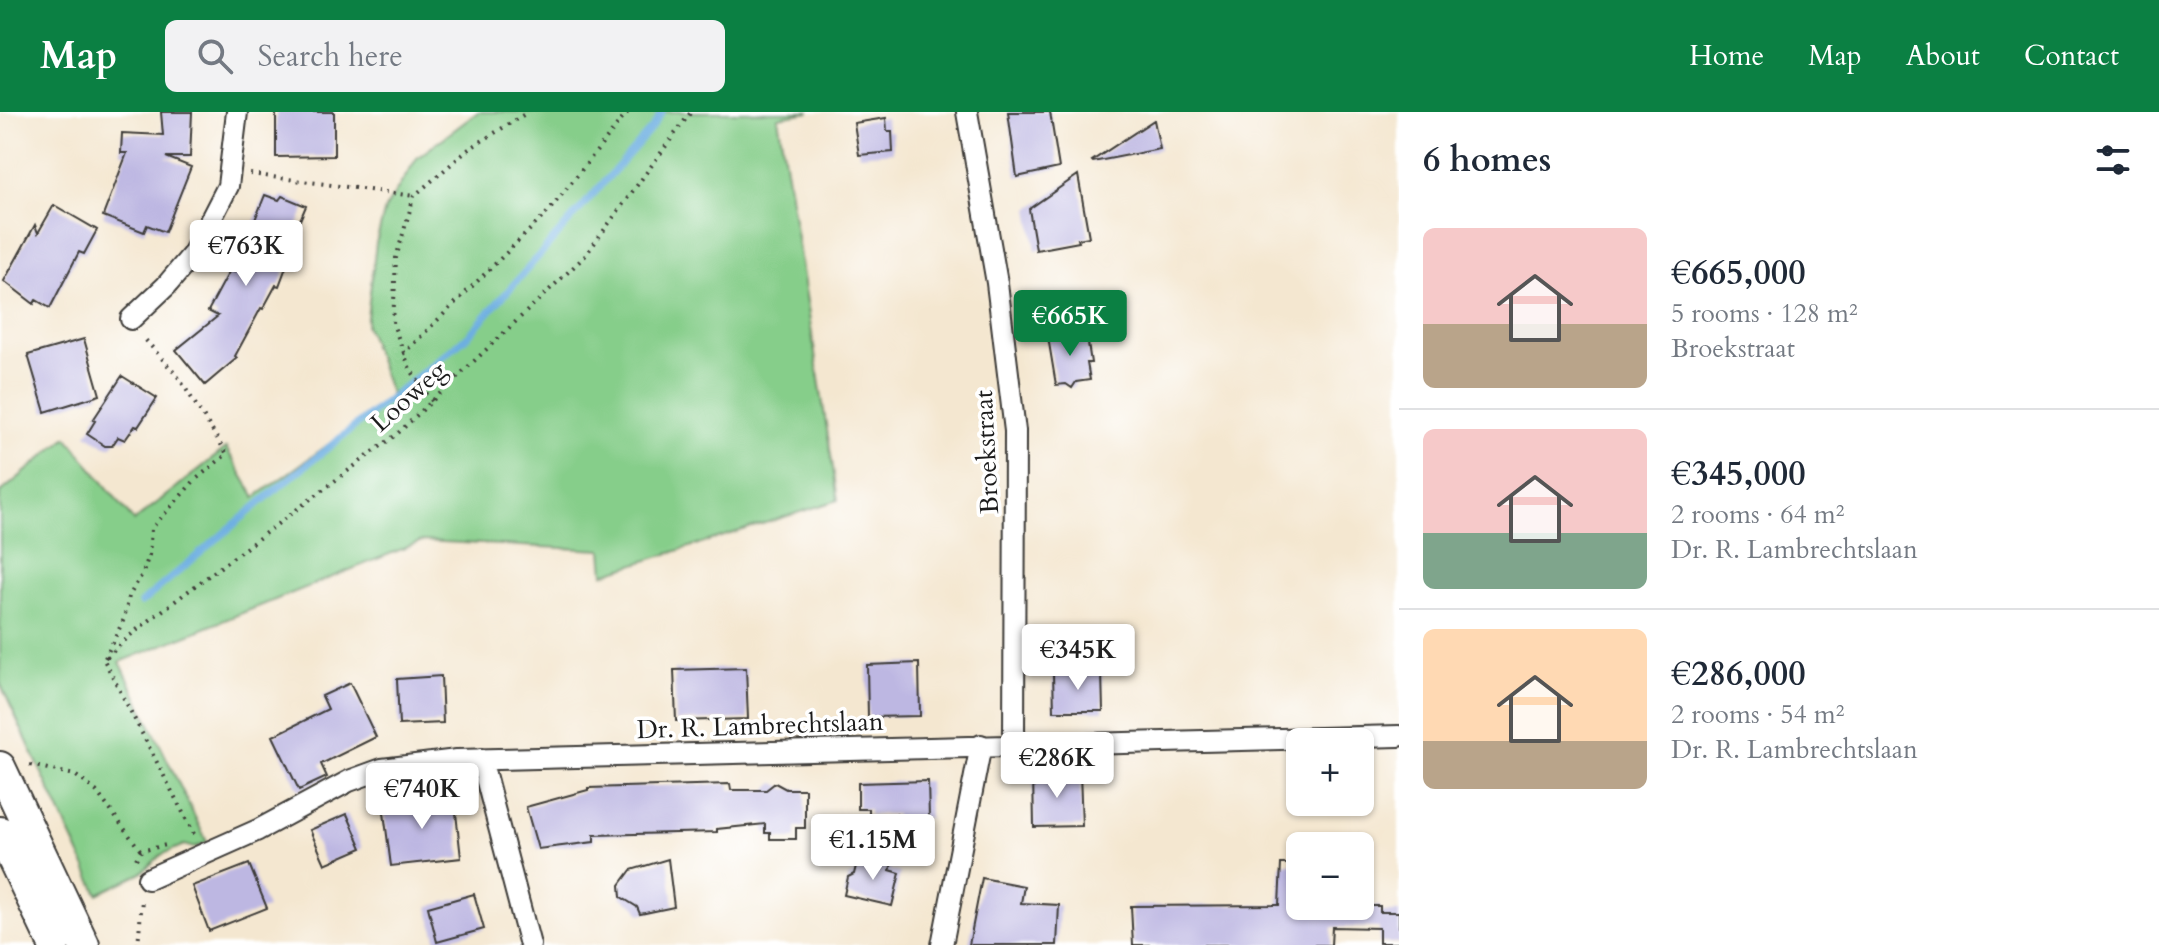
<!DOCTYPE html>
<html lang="en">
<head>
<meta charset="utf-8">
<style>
  body { margin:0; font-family:Cardo,serif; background:#f2f2f3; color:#1f2937; height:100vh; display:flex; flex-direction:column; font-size:30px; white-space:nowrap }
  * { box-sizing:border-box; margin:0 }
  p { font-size:26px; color:#747a83 }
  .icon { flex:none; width:44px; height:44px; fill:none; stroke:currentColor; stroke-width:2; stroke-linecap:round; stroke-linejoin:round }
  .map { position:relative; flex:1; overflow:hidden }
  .sheet { display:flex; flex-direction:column; background:#fff; width:760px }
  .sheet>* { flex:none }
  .tools { position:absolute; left:1286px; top:616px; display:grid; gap:16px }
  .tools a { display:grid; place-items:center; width:88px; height:88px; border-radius:12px; background:#fff; box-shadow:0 2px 6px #0004; font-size:40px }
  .price { position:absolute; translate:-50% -68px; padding:0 18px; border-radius:8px; background:#fff; color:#222; font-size:26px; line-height:52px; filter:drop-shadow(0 2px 4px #0008) }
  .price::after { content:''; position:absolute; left:50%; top:48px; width:24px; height:18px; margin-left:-12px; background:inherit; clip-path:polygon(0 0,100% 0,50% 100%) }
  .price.active { background:#0b8043; color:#fff }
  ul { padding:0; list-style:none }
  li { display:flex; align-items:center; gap:24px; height:200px; padding:0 24px }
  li+li { border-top:2px solid #e0e1e3 }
  li span { display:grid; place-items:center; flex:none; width:224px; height:160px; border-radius:12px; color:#555 }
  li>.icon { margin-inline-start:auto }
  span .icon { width:96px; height:96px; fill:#fffc; stroke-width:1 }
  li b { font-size:34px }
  h2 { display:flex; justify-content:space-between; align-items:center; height:96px; padding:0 24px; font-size:34px }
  header { display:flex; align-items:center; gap:48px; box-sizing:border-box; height:112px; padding:0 40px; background:#0b8043; color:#fff }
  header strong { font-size:38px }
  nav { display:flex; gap:44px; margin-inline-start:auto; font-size:28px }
  .search { width:560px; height:72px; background:#f2f2f3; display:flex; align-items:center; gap:20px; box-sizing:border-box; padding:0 28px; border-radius:12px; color:#747a83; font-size:30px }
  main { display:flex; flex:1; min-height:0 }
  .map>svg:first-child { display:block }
  .green { fill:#86ce8a; stroke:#517553; stroke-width:2 }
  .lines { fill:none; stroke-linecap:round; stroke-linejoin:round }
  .stream { stroke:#6dafe1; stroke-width:7 }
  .building { fill:#bdb7e2 }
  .street-casing { stroke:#3c3a37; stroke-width:24 }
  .primary-casing { stroke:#3c3a37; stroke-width:34 }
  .path { stroke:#3c3a37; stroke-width:4; stroke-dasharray:2 6; stroke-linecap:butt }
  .street { stroke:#fff; stroke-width:20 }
  .primary { stroke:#fff; stroke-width:30 }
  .labels { text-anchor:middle; stroke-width:7; stroke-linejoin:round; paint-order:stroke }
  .street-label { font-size:26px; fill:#1c1c1c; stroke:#fff }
</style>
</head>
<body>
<header>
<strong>Map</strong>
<div class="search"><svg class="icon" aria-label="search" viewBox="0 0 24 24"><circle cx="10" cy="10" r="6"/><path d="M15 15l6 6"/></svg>Search here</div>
<nav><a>Home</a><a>Map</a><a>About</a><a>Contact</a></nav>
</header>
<main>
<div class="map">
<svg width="1399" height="833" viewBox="0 0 1399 833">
  <rect width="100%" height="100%" fill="#fff"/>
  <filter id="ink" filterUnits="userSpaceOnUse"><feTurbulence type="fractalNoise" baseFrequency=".0125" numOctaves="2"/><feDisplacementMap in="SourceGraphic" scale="16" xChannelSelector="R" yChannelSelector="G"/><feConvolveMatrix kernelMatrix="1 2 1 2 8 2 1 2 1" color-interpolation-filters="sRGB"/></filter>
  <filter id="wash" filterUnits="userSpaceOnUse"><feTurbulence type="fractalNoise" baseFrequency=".006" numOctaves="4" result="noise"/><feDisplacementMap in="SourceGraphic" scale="32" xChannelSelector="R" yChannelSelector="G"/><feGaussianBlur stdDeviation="1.8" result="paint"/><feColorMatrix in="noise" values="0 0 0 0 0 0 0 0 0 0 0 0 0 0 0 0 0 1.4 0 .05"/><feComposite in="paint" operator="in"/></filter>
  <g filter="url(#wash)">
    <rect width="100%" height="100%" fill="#f4e7d0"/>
    <path class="green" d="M478,0H810L778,5L838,388L604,462L602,438L422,429L120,550L207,730L194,736L184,733L161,743L140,762L98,782L0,571V381L67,325L134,409L226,336L255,385L392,287L366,214L376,131L385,97L417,46Z"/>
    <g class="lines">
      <path class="stream" d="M141,491L274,379L468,224L652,16L662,0"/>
    </g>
    <g id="blocks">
      <path class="building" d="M161,0H192L190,45H166L191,55L165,120L147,113L144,120L103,104L127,41H121L122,21L163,23Z
        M276,0H334V44L276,45Z
        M1008,0H1050L1059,56L1017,65Z
        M886,6L887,19H892L893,40L859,43L854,11Z
        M1154,8L1160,37L1093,50L1092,49Z
        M1078,63L1089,125L1078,127L1079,130L1036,138L1029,97Z
        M265,83L279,88L282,84L306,94L294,122L298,123L279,174L276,173L263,197L261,196L235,244L237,246L205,273L176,238L218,204L208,199L230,158L234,160Z
        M54,93L97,118L84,142L79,140L50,196L36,188L34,192L4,169L35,113L38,121Z
        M1086,218L1091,251H1087L1090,268L1076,270L1072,276L1066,272L1056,273L1048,225Z
        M84,227L100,283L45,300L28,243Z
        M122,264L157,286L138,315L135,314L125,328L118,325L112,334H105L87,322L95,309L93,308Z
        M919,551L920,604L868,605L867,553Z
        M746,556L748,607L676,609L674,558Z
        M1053,561H1102L1103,599H1054Z
        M441,564L443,611L399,613L397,567Z
        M350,571L376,625L321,652L327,665L299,678L273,624L328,597L322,584Z
        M1033,661H1080L1082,714L1034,715Z
        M928,669L929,706H896V702L869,703V697H858V671Z
        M775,671L786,677H805V716H796V727H770V721H765V712L717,717V720L594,723V730L538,737L526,695L588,678V676L730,672L731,678H766Z
        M454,683L461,746L391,754L383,693Z
        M347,702L362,736L325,752L310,718Z
        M868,746L892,751L890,758L900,761L892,794L844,783L848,765L854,762L857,750L867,753Z
        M668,747L674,795L640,802L637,795L621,785L620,773L631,758Z
        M249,752L267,796L209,819L192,774Z
        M1281,752H1300V794H1380V800H1399V831H1379V816L1332,815L1331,833H1133L1131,794L1279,793Z
        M982,766L1024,774L1021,791L1059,793L1057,833H969Z
        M474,782L484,817L437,830L428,795Z"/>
    </g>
  </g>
  <g filter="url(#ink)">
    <use href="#blocks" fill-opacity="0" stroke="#3c3a37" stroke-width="2"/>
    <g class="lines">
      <g class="street-casing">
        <path id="street" d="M967,0L997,171L1015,319L1014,632
          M131,207L166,174L193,142L228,74L237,0
          M481,647L530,833
          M148,767L258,718L349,669L382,657L457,648L1399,624
          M942,833L981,633"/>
      </g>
      <g class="primary-casing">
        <path id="primary" d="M0,655L84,833
          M0,720L54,833"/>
      </g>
      <path class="path" d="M250,62L414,84
        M403,242L547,101L628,0
        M432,289L410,257L393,212L396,146L414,84L469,37L528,0
        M105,546L124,507L129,484L143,461L149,443L151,417L195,368L227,342L179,266L142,224
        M30,653L75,663L96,679L141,739
        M194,722L104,548L134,520L397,322L585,144L691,0
        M136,747L141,739L166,733
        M138,833L142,788"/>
      <use href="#street" class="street"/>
      <use href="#primary" class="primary"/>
    </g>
  </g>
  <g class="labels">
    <g class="street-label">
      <text transform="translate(408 284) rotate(-42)" y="9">Looweg</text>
      <text transform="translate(986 340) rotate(-93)" y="9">Broekstraat</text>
      <text transform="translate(760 613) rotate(-2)" y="9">Dr. R. Lambrechtslaan</text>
    </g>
  </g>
</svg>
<div class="tools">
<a>+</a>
<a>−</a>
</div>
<b class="price" style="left:246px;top:176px">€763K</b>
<b class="price active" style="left:1070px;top:246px">€665K</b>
<b class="price" style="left:1078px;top:580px">€345K</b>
<b class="price" style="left:1057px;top:688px">€286K</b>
<b class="price" style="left:422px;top:719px">€740K</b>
<b class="price" style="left:873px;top:770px">€1.15M</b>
</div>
<section class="sheet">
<h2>6 homes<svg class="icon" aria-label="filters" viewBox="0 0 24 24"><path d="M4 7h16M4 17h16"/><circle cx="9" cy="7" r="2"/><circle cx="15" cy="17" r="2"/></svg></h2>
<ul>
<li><span style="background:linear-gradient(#f6c9c9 60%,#b9a48a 0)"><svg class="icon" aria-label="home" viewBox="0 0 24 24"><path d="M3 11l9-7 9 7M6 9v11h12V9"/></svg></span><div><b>€665,000</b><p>5 rooms · 128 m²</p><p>Broekstraat</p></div></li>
<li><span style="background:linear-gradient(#f6c9c9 65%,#7fa58c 0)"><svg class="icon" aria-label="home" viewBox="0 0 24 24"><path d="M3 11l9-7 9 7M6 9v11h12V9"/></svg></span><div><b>€345,000</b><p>2 rooms · 64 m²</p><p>Dr. R. Lambrechtslaan</p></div></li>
<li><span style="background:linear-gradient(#ffd9b3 70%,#b9a48a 0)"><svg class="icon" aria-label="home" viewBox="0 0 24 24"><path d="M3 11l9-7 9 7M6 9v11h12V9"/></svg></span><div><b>€286,000</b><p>2 rooms · 54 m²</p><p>Dr. R. Lambrechtslaan</p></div></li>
</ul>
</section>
</main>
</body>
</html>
